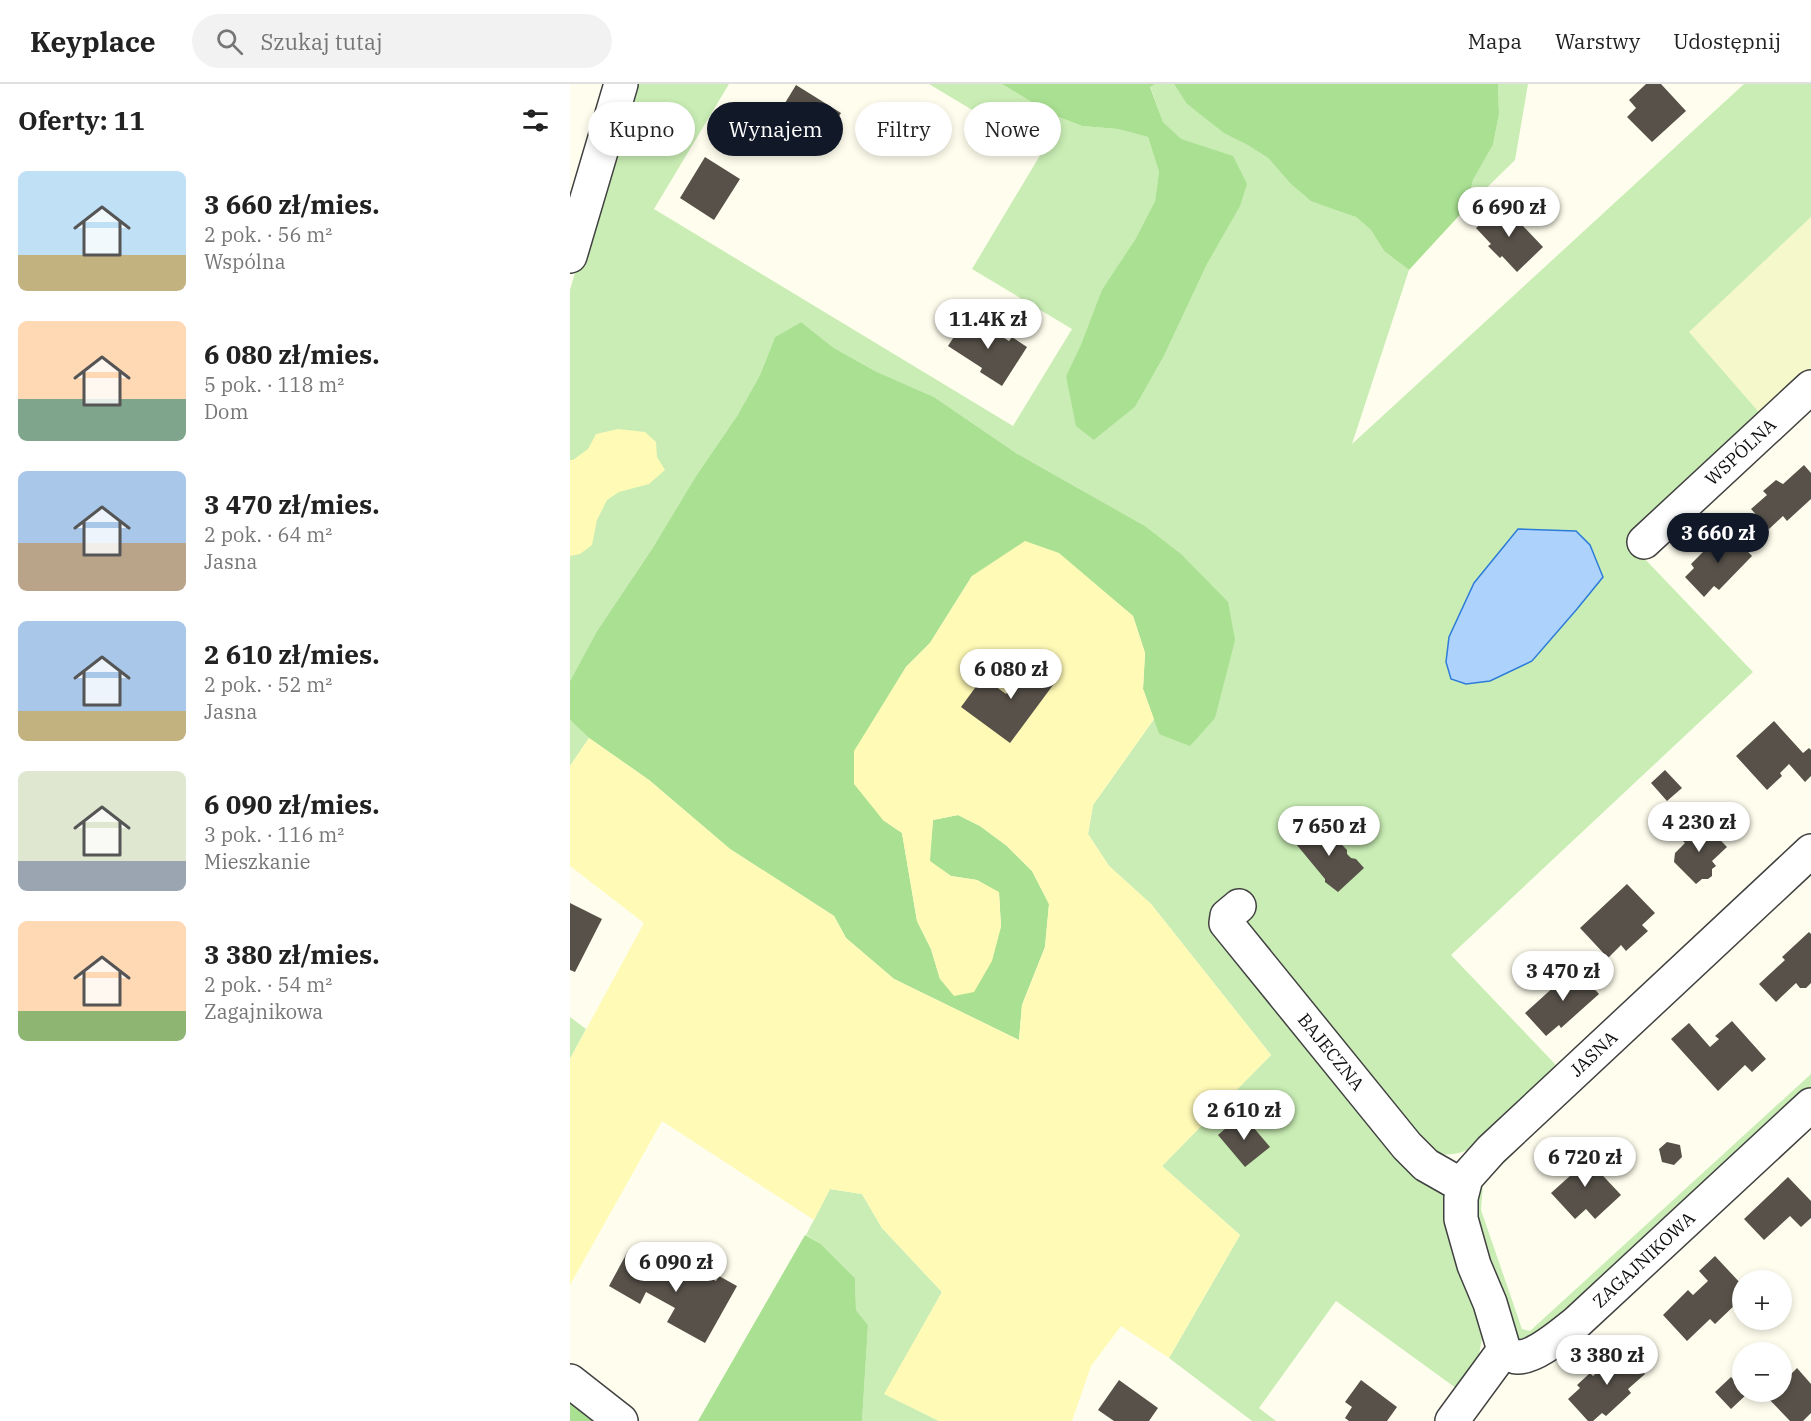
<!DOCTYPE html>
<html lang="pl">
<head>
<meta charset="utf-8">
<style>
  body { margin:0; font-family:"IBM Plex Serif",serif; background:#f2f2f2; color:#222; height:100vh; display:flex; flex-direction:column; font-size:22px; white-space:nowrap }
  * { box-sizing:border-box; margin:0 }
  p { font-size:20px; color:#767676 }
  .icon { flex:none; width:33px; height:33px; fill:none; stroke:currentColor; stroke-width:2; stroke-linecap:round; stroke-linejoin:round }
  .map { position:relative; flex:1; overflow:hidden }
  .drawer { display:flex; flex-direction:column; background:#fff; width:570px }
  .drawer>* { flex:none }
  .hud { position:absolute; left:18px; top:18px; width:570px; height:54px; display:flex; gap:12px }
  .buttons { position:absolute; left:1162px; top:1186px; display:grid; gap:12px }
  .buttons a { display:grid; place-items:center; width:60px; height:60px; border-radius:50%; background:#fff; box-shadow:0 3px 9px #0003; font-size:30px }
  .price { position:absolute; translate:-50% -51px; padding:0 14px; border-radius:21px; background:#fff; color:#222; font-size:20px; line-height:39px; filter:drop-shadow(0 2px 3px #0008) }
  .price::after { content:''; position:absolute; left:50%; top:36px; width:18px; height:14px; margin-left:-9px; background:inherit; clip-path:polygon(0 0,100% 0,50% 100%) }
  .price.selected { background:#111827; color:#fff }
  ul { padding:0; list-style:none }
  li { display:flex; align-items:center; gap:18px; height:150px; padding:0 18px }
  li span { display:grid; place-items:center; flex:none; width:168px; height:120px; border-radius:9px; color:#555 }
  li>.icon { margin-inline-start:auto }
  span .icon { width:72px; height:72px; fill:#fffc; stroke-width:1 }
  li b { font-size:26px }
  h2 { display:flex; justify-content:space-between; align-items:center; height:72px; padding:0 18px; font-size:26px }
  .tag { padding:0 21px; border-radius:27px; background:#fff; box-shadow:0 3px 9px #0003; font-size:21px; line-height:54px }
  .tag.selected { background:#111827; color:#fff }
  header { display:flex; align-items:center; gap:36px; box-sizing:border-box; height:84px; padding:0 30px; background:#fff; border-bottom:2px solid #e0e0e0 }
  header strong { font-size:28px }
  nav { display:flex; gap:33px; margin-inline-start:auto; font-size:21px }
  .search { width:420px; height:54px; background:#f2f2f2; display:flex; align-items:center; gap:15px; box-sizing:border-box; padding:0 21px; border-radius:33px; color:#767676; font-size:22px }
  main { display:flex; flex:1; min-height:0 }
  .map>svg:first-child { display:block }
  .farmland { fill:#f5f8cb }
  .green { fill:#c9edb4 }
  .forest { fill:#a9e092 }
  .sand { fill:#fffab6 }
  .water { fill:#add3fc; stroke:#2e7cd9; stroke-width:1.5 }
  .building { fill:#575149 }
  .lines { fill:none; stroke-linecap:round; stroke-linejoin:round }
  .minor-casing { stroke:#414141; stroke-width:36 }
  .minor { stroke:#fff; stroke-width:33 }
  .labels { text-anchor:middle; stroke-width:6; stroke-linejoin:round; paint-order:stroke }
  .street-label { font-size:18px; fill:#0e0e0e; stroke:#fff }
</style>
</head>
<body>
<header>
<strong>Keyplace</strong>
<div class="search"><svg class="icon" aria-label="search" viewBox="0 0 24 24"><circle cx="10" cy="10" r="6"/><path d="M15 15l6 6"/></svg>Szukaj tutaj</div>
<nav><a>Mapa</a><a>Warstwy</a><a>Udostępnij</a></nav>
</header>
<main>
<section class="drawer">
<h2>Oferty: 11<svg class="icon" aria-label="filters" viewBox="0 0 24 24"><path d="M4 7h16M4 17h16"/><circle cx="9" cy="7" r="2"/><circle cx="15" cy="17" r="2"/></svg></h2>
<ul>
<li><span style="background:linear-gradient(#bfe0f5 70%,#c2b280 0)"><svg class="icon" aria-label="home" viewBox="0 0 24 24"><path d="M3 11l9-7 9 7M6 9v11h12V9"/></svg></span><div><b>3 660 zł/mies.</b><p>2 pok. · 56 m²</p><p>Wspólna</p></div></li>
<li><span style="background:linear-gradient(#ffd9b3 65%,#7fa58c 0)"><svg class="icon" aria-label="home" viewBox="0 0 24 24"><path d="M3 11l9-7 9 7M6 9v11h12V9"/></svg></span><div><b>6 080 zł/mies.</b><p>5 pok. · 118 m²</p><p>Dom</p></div></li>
<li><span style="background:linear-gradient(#a9c7e8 60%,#b9a48a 0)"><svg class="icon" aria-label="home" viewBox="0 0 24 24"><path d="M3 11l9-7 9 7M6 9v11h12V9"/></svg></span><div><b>3 470 zł/mies.</b><p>2 pok. · 64 m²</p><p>Jasna</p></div></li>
<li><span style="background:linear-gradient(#a9c7e8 75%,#c2b280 0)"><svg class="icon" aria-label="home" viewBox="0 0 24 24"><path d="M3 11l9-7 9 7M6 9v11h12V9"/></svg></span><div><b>2 610 zł/mies.</b><p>2 pok. · 52 m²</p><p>Jasna</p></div></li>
<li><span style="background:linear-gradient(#dfe7d0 75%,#9aa5b1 0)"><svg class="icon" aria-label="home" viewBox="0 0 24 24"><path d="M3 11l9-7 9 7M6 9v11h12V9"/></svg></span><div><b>6 090 zł/mies.</b><p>3 pok. · 116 m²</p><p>Mieszkanie</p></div></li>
<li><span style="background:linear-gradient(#ffd9b3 75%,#8fb573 0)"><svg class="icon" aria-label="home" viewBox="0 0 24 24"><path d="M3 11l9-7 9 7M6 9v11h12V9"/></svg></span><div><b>3 380 zł/mies.</b><p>2 pok. · 54 m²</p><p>Zagajnikowa</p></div></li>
</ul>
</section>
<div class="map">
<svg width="1241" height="1337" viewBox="0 0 1241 1337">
  <rect width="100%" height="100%" fill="#fffeee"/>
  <path class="farmland" d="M1241,133V290L1194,334L1118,248Z"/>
  <path class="green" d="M60,0H159L84,125L443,342L502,245L402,185L472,68L359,0H432L481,30L512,42L548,45L578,53L589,88L585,117L496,292L524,356L565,323L594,272L638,178L662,72L611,56L593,38L580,2L585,0H604L616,19L698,74L719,98L764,124L786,133L801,146L814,167L839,186L782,360L1174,0H1241V133L1119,248L1194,334L1071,471L1183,588L881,871L985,980L988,988C963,1012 929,1053 897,1066C887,1071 876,1071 865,1070L858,1092L878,1117L913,1249L908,1276L890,1307L766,1217L689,1324L706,1337H682L599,1274L670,1151L592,1082L701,971L581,820L539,782L518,750L523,721L584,635L589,650L610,469L575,442L446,369L364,313L305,287L264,264L231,238L205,253L190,291L167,332L126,392L82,465L27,547L0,597V206Z
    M928,0H958L945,76L897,123L903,96L923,61L929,30Z
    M0,636L19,654L0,682Z
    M0,933L16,945L0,975Z
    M1241,990V1011L990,1241L952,1258L945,1254L904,1146L906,1108L939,1062L945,1068L913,1100L911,1126L952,1245L960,1247Z
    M260,1105L292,1110L312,1144L372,1208L315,1310L369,1337H292L298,1241L286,1226L285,1194L251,1160L236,1151Z"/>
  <path class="forest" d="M432,0H585L580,3L593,38L611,55L663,72L677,100L670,122L638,178L594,272L565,323L524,356L506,342L496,292L511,261L532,206L565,156L585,117L589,88L578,53L548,45L512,42L481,30Z
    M604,0H928L929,30L923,61L903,96L897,123L839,186L814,167L801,146L786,133L741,117L719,98L698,74L678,61L654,49L616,19Z
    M231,238L264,264L305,287L364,313L446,369L575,442L610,469L658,518L665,556L645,634L620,662L589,650L573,605L575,569L563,532L489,470L402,492L360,559L336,583L285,667L313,736L332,749L347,837L361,865L370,895L431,843L429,809L407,796L381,792L359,777L363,736L388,731L410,742L437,762L462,787L479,820L475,863L452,921L449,956L324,895L276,854L264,832L160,765L79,696L19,654L0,636V597L27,547L82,465L126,392L167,332L190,291L205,253Z
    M235,1151L251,1160L285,1194L286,1226L298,1241L292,1337H128Z
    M0,1307L39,1337H0Z"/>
  <path class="sand" d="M48,345L75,348L86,358L87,373L95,386L79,400L49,408L37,416L27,436L22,461L10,470L0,472V376H3L18,365L26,350Z
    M455,457L489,469L563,532L575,569L573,605L584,635L523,721L518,750L539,782L581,820L701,971L592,1082L670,1151L599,1274L551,1242L521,1282L502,1337H369L314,1310L372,1208L312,1144L292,1110L260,1105L244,1136L92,1037L0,1201V975L74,839L0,782V682L19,654L79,696L160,765L264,832L276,854L324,895L449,956L452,921L475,863L479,820L462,787L437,762L410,742L388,731L363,736L360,777L381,792L407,796L429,808L431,843L422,877L404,908L384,912L370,895L361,865L347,837L332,749L313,736L284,700V667L336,583L360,559L402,492Z"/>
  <path class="water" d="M948,445L1006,447L1020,461L1033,493L1007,525L962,577L920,597L896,600L881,595L876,578L879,553L904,499Z"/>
  <path class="building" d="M1076,0H1091L1116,27L1082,58L1057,33L1066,24L1059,16Z
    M226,1L271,29L249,65L204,37Z
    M135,73L170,95L144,136L110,114Z
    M932,120L973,163L947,188L932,172L930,174L918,162L921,160L906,144Z
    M398,231L439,257L442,253L457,263L432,302L410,288L412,284L378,262Z
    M1234,381L1241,389V415L1217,437L1213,432L1199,445L1181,425L1197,411L1193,407L1206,396L1213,400Z
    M1159,448L1182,472L1149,506L1144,502L1134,513L1115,493L1124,484L1121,480L1148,453L1150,456Z
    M463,574L489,593L440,659L391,623L413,593L436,610Z
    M1204,637L1233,669L1239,664L1241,666V692L1235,698L1219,680L1210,689L1212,692L1197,706L1166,672Z
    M1095,686L1112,704L1097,717L1081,699Z
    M1131,736L1157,763L1142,777L1146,782L1142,785V792L1138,795H1132L1126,800L1104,778L1105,769L1115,759L1111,755Z
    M749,737L777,766V770L781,774L786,775L794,784L768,808L755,798V795L726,760Z
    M1057,800L1085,829L1072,841L1078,847L1068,856L1056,867L1051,861L1038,874L1010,844Z
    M0,819L32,835L5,888L0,886Z
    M1239,848L1241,850V899L1236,904H1230L1226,899L1206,918L1189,900L1215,876L1212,873Z
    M1008,881L1020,894L1017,897L1029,910L991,944L989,941L976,952L955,929Z
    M1162,937L1196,975L1182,988L1175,981L1148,1007L1101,955L1119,939L1140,963L1149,955L1145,952Z
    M672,1030L700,1063L675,1083L648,1051Z
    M1097,1058L1110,1061L1112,1073L1104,1081L1092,1078L1089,1065Z
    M1007,1064L1051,1111L1025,1135L1016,1125L1005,1135L981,1109L1001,1091L991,1080Z
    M1218,1093L1241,1117V1134L1231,1143L1220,1132L1194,1156L1174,1135Z
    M58,1167L87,1183L92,1173L121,1190L123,1185L146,1197L149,1192L167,1202L135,1259L97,1238L105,1224L76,1208L70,1220L39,1202Z
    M1145,1172L1173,1202V1205L1164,1214L1168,1218L1145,1240L1140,1235L1117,1257L1093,1231L1118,1206L1123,1211L1138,1197L1129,1187Z
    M1050,1263L1075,1290L1058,1305L1061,1309L1036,1332L1032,1329L1023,1337H1018L998,1315L1010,1304L1007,1301L1020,1289L1023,1292L1040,1277L1037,1274Z
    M1227,1284L1241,1300V1329L1233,1337H1220L1197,1313L1202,1308H1212V1299Z
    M1161,1293L1173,1305V1308L1177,1310L1161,1325L1145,1308Z
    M549,1296L588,1324L579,1337H544L528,1326Z
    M791,1296L827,1323L817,1337H779L775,1334L782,1323L775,1318Z"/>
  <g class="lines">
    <g class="minor-casing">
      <g id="minor">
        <path d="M0,172L51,0"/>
        <path id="s1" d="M1074,458L1241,303"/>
        <path id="s2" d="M669,822L657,832L656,839L837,1062L856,1081L893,1102"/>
        <path id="s3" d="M934,1266L920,1219L904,1181L891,1135V1114L896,1094L921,1066L1241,767"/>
        <path id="s4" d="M934,1266C938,1269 942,1273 947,1273C965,1274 992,1250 1006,1239L1241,1021"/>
        <path d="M0,1297L51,1337"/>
        <path d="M882,1337L934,1266"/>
      </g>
    </g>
    <use href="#minor" class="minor"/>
  </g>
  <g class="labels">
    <g class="street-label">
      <text dy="6" stroke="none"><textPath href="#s1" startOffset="132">WSPÓLNA</textPath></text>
      <text dy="6" stroke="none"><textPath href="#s2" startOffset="189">BAJECZNA</textPath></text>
      <text dy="6" stroke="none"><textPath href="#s3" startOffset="358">JASNA</textPath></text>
      <text dy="6" stroke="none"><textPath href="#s4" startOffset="177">ZAGAJNIKOWA</textPath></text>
    </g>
  </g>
</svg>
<div class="buttons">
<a>+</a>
<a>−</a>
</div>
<b class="price" style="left:939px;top:154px">6 690 zł</b>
<b class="price" style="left:418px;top:266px">11.4K zł</b>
<b class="price selected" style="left:1148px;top:480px">3 660 zł</b>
<b class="price" style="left:441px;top:616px">6 080 zł</b>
<b class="price" style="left:1129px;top:769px">4 230 zł</b>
<b class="price" style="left:759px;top:773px">7 650 zł</b>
<b class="price" style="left:993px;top:918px">3 470 zł</b>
<b class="price" style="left:674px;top:1057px">2 610 zł</b>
<b class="price" style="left:1015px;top:1104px">6 720 zł</b>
<b class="price" style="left:106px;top:1209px">6 090 zł</b>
<b class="price" style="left:1037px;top:1302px">3 380 zł</b>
<div class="hud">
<a class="tag">Kupno</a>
<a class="tag selected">Wynajem</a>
<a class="tag">Filtry</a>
<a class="tag">Nowe</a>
</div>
</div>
</main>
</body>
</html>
